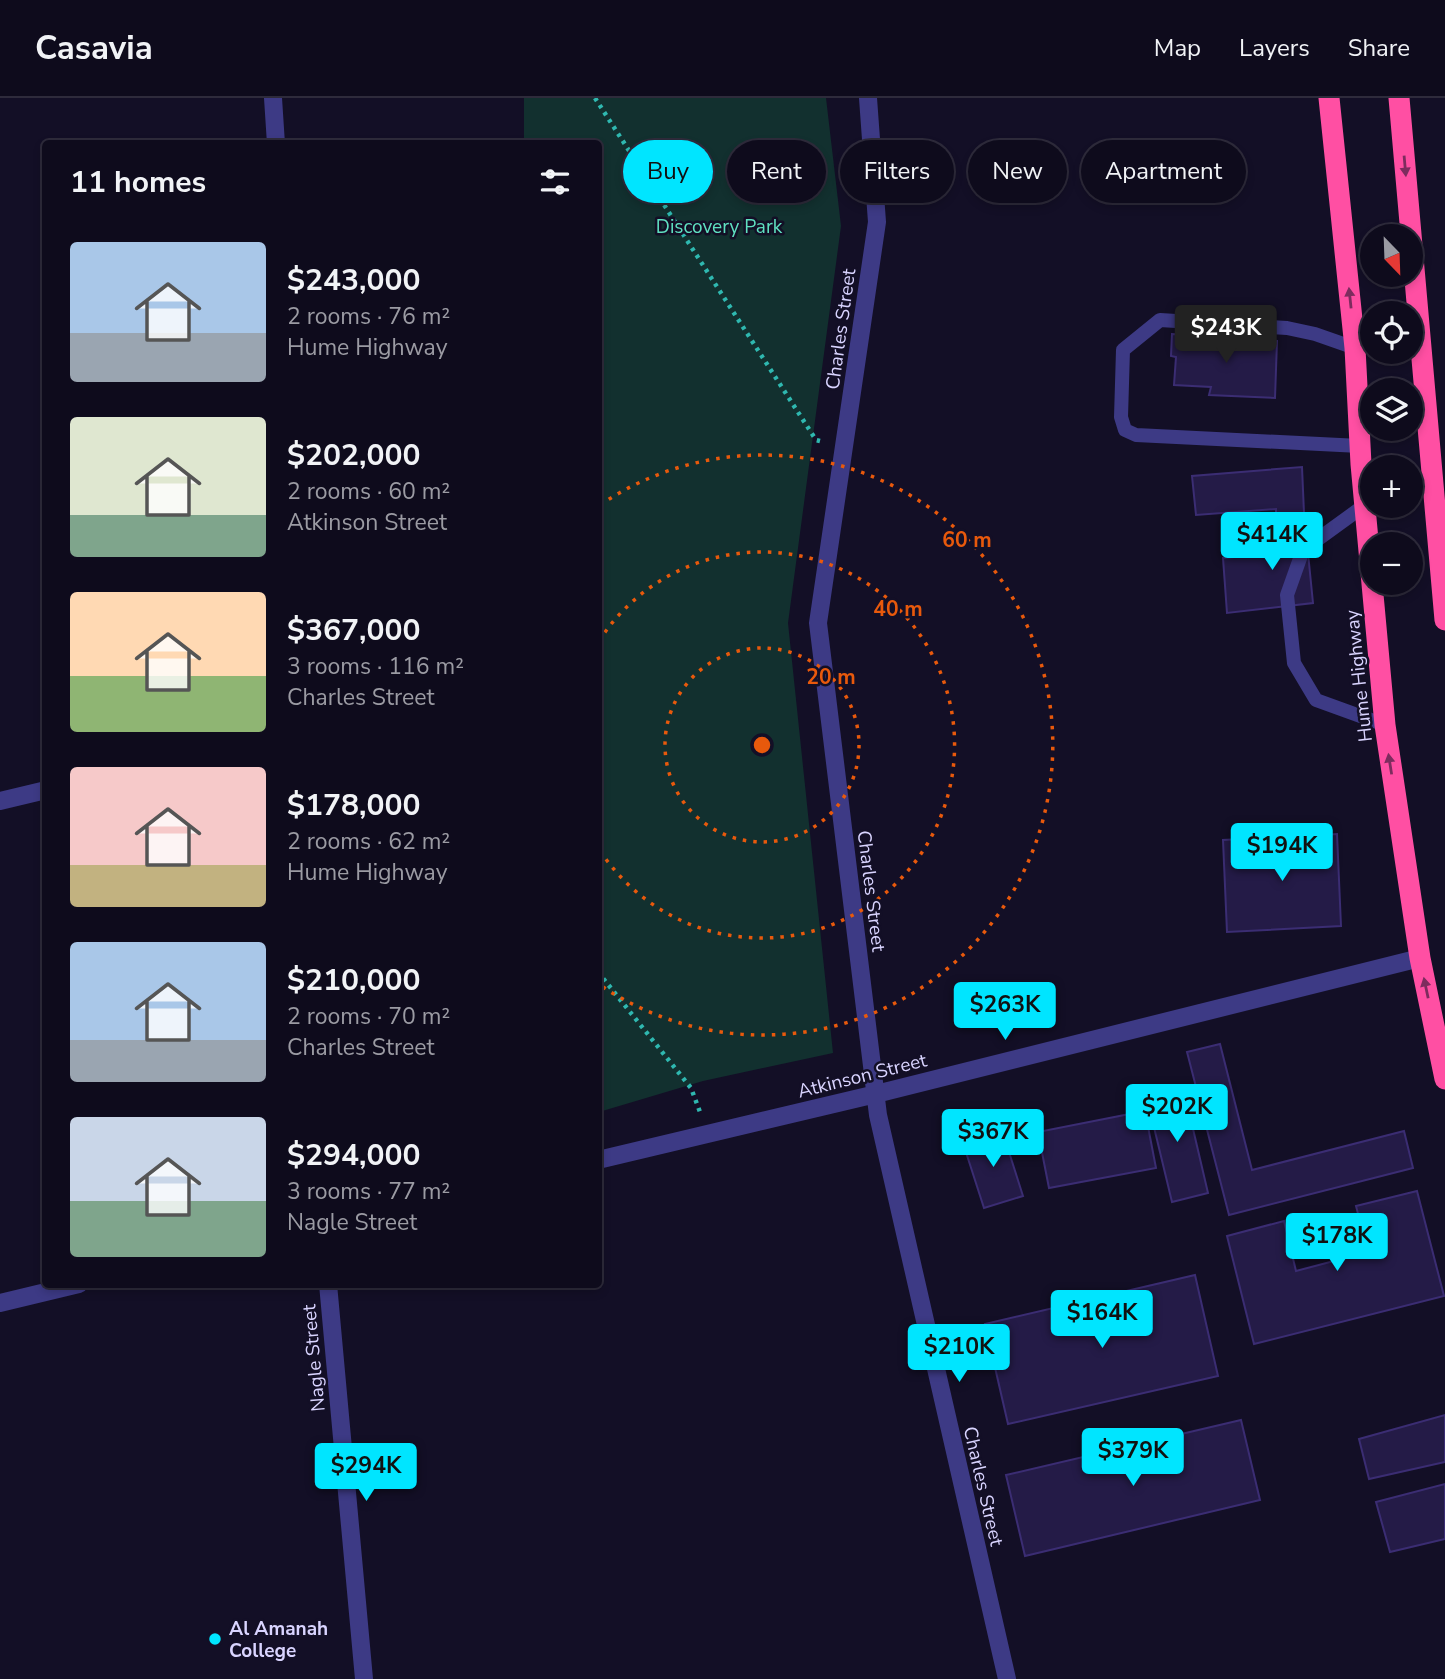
<!DOCTYPE html>
<html lang="en">
<head>
<meta charset="utf-8">
<style>
  body { margin:0; font-family:"Nunito Sans",sans-serif; background:#1c1929; color:#f1f3f6; height:100vh; display:flex; flex-direction:column; font-size:26px; white-space:nowrap }
  * { box-sizing:border-box; margin:0 }
  p { font-size:23px; color:#9b9ba3 }
  .icon { flex:none; width:38px; height:38px; fill:none; stroke:currentColor; stroke-width:2; stroke-linecap:round; stroke-linejoin:round }
  .map { position:relative; flex:1; overflow:hidden }
  .details { position:absolute; left:42px; top:42px; width:560px; height:1148px; display:flex; flex-direction:column; background:#0e0b1c; border-radius:7px; box-shadow:0 4px 10px #0003,0 0 0 2px #2e2b3b }
  .details>* { flex:none }
  .guide { position:absolute; left:623px; top:42px; width:665px; height:63px; display:flex; gap:14px }
  .needle { width:46px; rotate:157deg }
  .buttons { position:absolute; left:1360px; top:126px; display:grid; gap:14px }
  .buttons a { display:grid; place-items:center; width:63px; height:63px; border-radius:50%; background:#0e0b1c; box-shadow:0 4px 10px #0003,0 0 0 2px #2e2b3b; font-size:35px }
  .price { position:absolute; translate:-50% -60px; padding:0 16px; border-radius:7px; background:#00e5ff; color:#111; font-size:23px; line-height:46px; filter:drop-shadow(0 2px 4px #0008) }
  .price::after { content:''; position:absolute; left:50%; top:42px; width:21px; height:16px; margin-left:-10px; background:inherit; clip-path:polygon(0 0,100% 0,50% 100%) }
  .price.current { background:#222; color:#fff }
  ul { padding:0; list-style:none }
  li { display:flex; align-items:center; gap:21px; height:175px; padding:0 28px }
  li span { display:grid; place-items:center; flex:none; width:196px; height:140px; border-radius:7px; color:#555 }
  li>.icon { margin-inline-start:auto }
  span .icon { width:84px; height:84px; fill:#fffc; stroke-width:1 }
  li b { font-size:30px }
  h2 { display:flex; justify-content:space-between; align-items:center; height:84px; padding:0 28px; font-size:30px }
  .chip { padding:0 24px; border-radius:32px; background:#0e0b1c; box-shadow:0 4px 10px #0003,0 0 0 2px #2e2b3b; font-size:24px; line-height:63px }
  .chip.current { background:#00e5ff; color:#111 }
  header { display:flex; align-items:center; gap:42px; box-sizing:border-box; height:98px; padding:0 35px; background:#0e0b1c; border-bottom:2px solid #2e2b3b }
  header strong { font-size:33px }
  nav { display:flex; gap:38px; margin-inline-start:auto; font-size:24px }
  .map>svg:first-child { display:block }
  .green { fill:#12302f }
  .building { fill:#241b47; stroke:#3b2d73; stroke-width:2 }
  .lines { fill:none; stroke-linecap:round; stroke-linejoin:round }
  .path { stroke:#2fb8b0; stroke-width:4.5; stroke-dasharray:3.5 5; stroke-linecap:butt }
  .lane { stroke:#3d3a85; stroke-width:14 }
  .street { stroke:#3d3a85; stroke-width:18 }
  .highway { stroke:#ff4fa3; stroke-width:21 }
  .oneway { fill:#7d2c5e }
  .ring { fill:none; stroke:#e8590c; stroke-width:3.5; stroke-dasharray:3.5 7 }
  .poi-dot { fill:#00e5ff; stroke:#130f26; stroke-width:2.5 }
  .labels { text-anchor:middle; stroke-width:5; stroke-linejoin:round; paint-order:stroke }
  .park-label { font-size:19px; fill:#5fe0c0; stroke:#130f26 }
  .street-label { font-size:19px; fill:#d9d4ff; stroke:#130f26 }
  .poi-label { font-size:19px; font-weight:bold; fill:#d9d4ff; stroke:#130f26; text-anchor:start }
  .centre { fill:#e8590c; stroke:#130f26; stroke-width:3.5 }
  .ring-label { font-size:21px; text-anchor:middle; font-weight:bold; fill:#e8590c; stroke:#130f26; stroke-width:5; stroke-linejoin:round; paint-order:stroke }
</style>
</head>
<body>
<header>
<strong>Casavia</strong>
<nav><a>Map</a><a>Layers</a><a>Share</a></nav>
</header>
<div class="map">
<svg width="1445" height="1581" viewBox="0 0 1445 1581">
  <rect width="100%" height="100%" fill="#130f26"/>
  <path class="green" d="M524,0H826L841,128L788,525L833,955L703,983L599,1014L598,46L524,45Z"/>
  <path class="building" d="M1172,236L1277,243L1275,300L1209,297L1211,289L1174,287L1176,259L1171,258Z
    M1302,369L1304,415L1276,418V411L1196,417L1192,378Z
    M1304,415L1313,505L1227,515L1223,460L1279,455L1276,418Z
    M1337,736L1341,828L1227,834L1223,742Z
    M1220,946L1252,1072L1404,1033L1413,1070L1229,1117L1187,954Z
    M1183,988L1208,1095L1172,1104L1146,996Z
    M1145,1013L1156,1070L1049,1090L1038,1034Z
    M1002,1032L1023,1098L984,1110L963,1045Z
    M1417,1093L1444,1198L1254,1246L1227,1138L1284,1123L1296,1173L1368,1154L1356,1108Z
    M1195,1177L1218,1278L1008,1326L985,1226Z
    M1445,1317V1364L1369,1381L1359,1341Z
    M1241,1322L1260,1402L1025,1458L1006,1377Z
    M1445,1386V1441L1390,1454L1376,1404Z"/>
  <g class="lines">
    <path class="path" d="M595,0L816,342L820,343
      M598,874L691,990L700,1014"/>
    <path class="lane" d="M1355,250L1315,236L1287,230L1160,222L1123,252L1121,319L1125,332L1136,337L1360,348
      M1365,407L1303,452L1287,497L1294,565L1316,602L1385,627"/>
    <path class="street" d="M273,0L276,46
      M868,0L877,124L818,525L878,1017L1007,1581
      M0,703L46,692
      M598,1062L876,996L1420,860
      M328,1186L364,1581
      M0,1205L79,1186"/>
    <path class="highway" d="M1329,0L1355,250L1361,366L1385,627L1420,860L1445,981
      M1399,0L1445,522"/>
  </g>
  <defs><path id="oneway-solid" d="M-6-.8H1V-3.2L6.5 0L1 3.2V.8H-6Z" transform="scale(1.75)"/></defs>
  <g class="oneway">
    <use href="#oneway-solid" transform="translate(1405 68) rotate(85)"/>
    <use href="#oneway-solid" transform="translate(1350 200) rotate(-96)"/>
    <use href="#oneway-solid" transform="translate(1390 666) rotate(-99)"/>
    <use href="#oneway-solid" transform="translate(1426 890) rotate(-102)"/>
  </g>
  <g class="ring">
    <circle cx="762" cy="647" r="97"/>
    <path d="M599 543A193 193 0 1 1 599 751"/>
    <path d="M600 407A290 290 0 1 1 600 887"/>
  </g>
  <circle class="poi-dot" cx="215" cy="1541" r="7"/>
  <g class="labels">
    <g class="park-label">
      <text x="719" y="135">Discovery Park</text>
    </g>
    <g class="street-label">
      <text transform="translate(840 231) rotate(-82)" y="7">Charles Street</text>
      <text transform="translate(1358 578) rotate(-96)" y="7">Hume Highway</text>
      <text transform="translate(872 793) rotate(83)" y="7">Charles Street</text>
      <text transform="translate(862 977) rotate(-14)" y="7">Atkinson Street</text>
      <text transform="translate(313 1260) rotate(-95)" y="7">Nagle Street</text>
      <text transform="translate(984 1388) rotate(77)" y="7">Charles Street</text>
    </g>
    <g class="poi-label">
      <text x="229" y="1537">Al Amanah<tspan x="229" dy="22">College</tspan></text>
    </g>
  </g>
  <circle cx="762" cy="647" r="10" class="centre"/>
  <g class="ring-label">
    <text x="967" y="449">60 m</text>
    <text x="898" y="518">40 m</text>
    <text x="831" y="586">20 m</text>
  </g>
</svg>
<div class="buttons">
<a><svg class="needle" viewBox="-14 -14 28 28"><path d="M0-13l5 13h-10z" fill="#e53935"/><path d="M0 13l5-13h-10z" fill="#9b9ba3"/></svg></a>
<a><svg class="icon" aria-label="locate" viewBox="0 0 24 24"><circle cx="12" cy="12" r="6"/><path d="M12 2v4M12 18v4M2 12h4M18 12h4"/></svg></a>
<a><svg class="icon" aria-label="layers" viewBox="0 0 24 24"><path d="M12 4l9 5-9 5-9-5zM3 14l9 5 9-5"/></svg></a>
<a>+</a>
<a>−</a>
</div>
<b class="price current" style="left:1226px;top:267px">$243K</b>
<b class="price" style="left:1272px;top:474px">$414K</b>
<b class="price" style="left:1282px;top:785px">$194K</b>
<b class="price" style="left:1005px;top:944px">$263K</b>
<b class="price" style="left:1177px;top:1046px">$202K</b>
<b class="price" style="left:993px;top:1071px">$367K</b>
<b class="price" style="left:1337px;top:1175px">$178K</b>
<b class="price" style="left:1102px;top:1252px">$164K</b>
<b class="price" style="left:959px;top:1286px">$210K</b>
<b class="price" style="left:1133px;top:1390px">$379K</b>
<b class="price" style="left:366px;top:1405px">$294K</b>
<div class="guide">
<a class="chip current">Buy</a>
<a class="chip">Rent</a>
<a class="chip">Filters</a>
<a class="chip">New</a>
<a class="chip">Apartment</a>
</div>
<section class="details">
<h2>11 homes<svg class="icon" aria-label="filters" viewBox="0 0 24 24"><path d="M4 7h16M4 17h16"/><circle cx="9" cy="7" r="2"/><circle cx="15" cy="17" r="2"/></svg></h2>
<ul>
<li><span style="background:linear-gradient(#a9c7e8 65%,#9aa5b1 0)"><svg class="icon" aria-label="home" viewBox="0 0 24 24"><path d="M3 11l9-7 9 7M6 9v11h12V9"/></svg></span><div><b>$243,000</b><p>2 rooms · 76 m²</p><p>Hume Highway</p></div></li>
<li><span style="background:linear-gradient(#dfe7d0 70%,#7fa58c 0)"><svg class="icon" aria-label="home" viewBox="0 0 24 24"><path d="M3 11l9-7 9 7M6 9v11h12V9"/></svg></span><div><b>$202,000</b><p>2 rooms · 60 m²</p><p>Atkinson Street</p></div></li>
<li><span style="background:linear-gradient(#ffd9b3 60%,#8fb573 0)"><svg class="icon" aria-label="home" viewBox="0 0 24 24"><path d="M3 11l9-7 9 7M6 9v11h12V9"/></svg></span><div><b>$367,000</b><p>3 rooms · 116 m²</p><p>Charles Street</p></div></li>
<li><span style="background:linear-gradient(#f6c9c9 70%,#c2b280 0)"><svg class="icon" aria-label="home" viewBox="0 0 24 24"><path d="M3 11l9-7 9 7M6 9v11h12V9"/></svg></span><div><b>$178,000</b><p>2 rooms · 62 m²</p><p>Hume Highway</p></div></li>
<li><span style="background:linear-gradient(#a9c7e8 70%,#9aa5b1 0)"><svg class="icon" aria-label="home" viewBox="0 0 24 24"><path d="M3 11l9-7 9 7M6 9v11h12V9"/></svg></span><div><b>$210,000</b><p>2 rooms · 70 m²</p><p>Charles Street</p></div></li>
<li><span style="background:linear-gradient(#c9d6e8 60%,#7fa58c 0)"><svg class="icon" aria-label="home" viewBox="0 0 24 24"><path d="M3 11l9-7 9 7M6 9v11h12V9"/></svg></span><div><b>$294,000</b><p>3 rooms · 77 m²</p><p>Nagle Street</p></div></li>
</ul>
</section>
</div>
</body>
</html>
